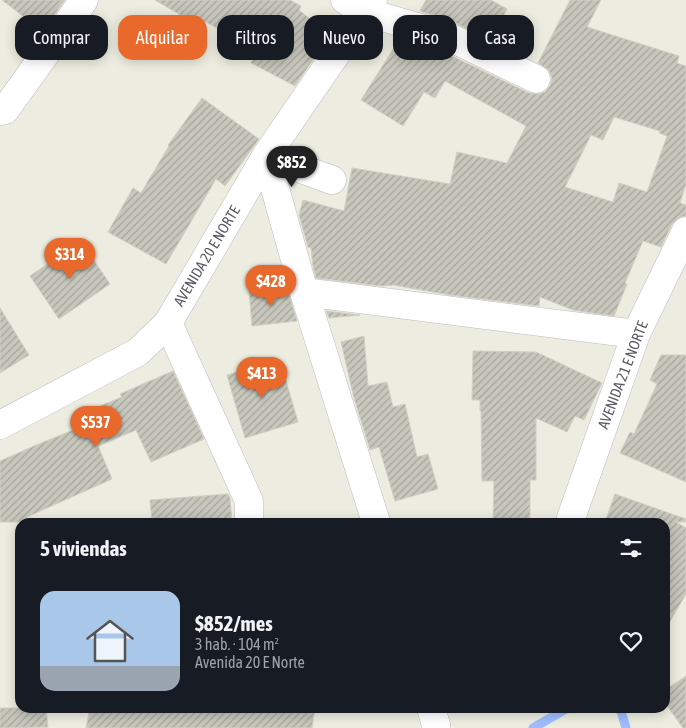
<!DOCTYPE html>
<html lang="es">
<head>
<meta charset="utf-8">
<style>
  body { margin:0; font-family:"Asap Condensed",sans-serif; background:#20242c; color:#f1f3f6; height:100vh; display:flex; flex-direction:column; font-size:19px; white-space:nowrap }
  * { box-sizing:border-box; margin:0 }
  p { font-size:16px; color:#9ea1a6 }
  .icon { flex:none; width:28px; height:28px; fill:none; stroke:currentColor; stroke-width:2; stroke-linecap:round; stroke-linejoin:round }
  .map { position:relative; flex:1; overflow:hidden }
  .panel { position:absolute; left:15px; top:518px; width:655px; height:195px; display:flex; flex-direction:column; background:#171b24; border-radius:15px; box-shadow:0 2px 12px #0003 }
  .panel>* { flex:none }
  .top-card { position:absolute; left:15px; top:15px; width:656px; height:45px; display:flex; gap:10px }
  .price { position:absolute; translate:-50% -42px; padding:0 11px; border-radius:18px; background:#e8692b; color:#fff; font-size:16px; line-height:32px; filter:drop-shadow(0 1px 2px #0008) }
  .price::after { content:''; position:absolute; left:50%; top:30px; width:15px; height:11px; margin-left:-8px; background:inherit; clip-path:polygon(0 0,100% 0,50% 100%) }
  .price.active { background:#222; color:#fff }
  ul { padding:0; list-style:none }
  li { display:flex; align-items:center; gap:15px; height:125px; padding:0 25px }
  li span { display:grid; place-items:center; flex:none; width:140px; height:100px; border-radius:15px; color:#555 }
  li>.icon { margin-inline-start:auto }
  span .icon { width:60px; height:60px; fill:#fffc; stroke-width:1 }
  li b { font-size:21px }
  h2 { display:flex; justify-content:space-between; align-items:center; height:60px; padding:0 25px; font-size:21px }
  .tag { padding:0 18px; border-radius:15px; background:#171b24; box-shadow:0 2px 12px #0003; font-size:18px; line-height:45px }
  .tag.active { background:#e8692b; color:#fff }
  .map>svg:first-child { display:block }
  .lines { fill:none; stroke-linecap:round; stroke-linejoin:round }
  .stream { stroke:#9ebcff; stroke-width:9 }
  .building { fill:url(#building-hatch); stroke:#d1d0bf; fill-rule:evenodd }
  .street-casing { stroke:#bbbcc2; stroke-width:29 }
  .street { stroke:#fff; stroke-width:28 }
  .labels { text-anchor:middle; stroke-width:4.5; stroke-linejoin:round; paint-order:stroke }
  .street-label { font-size:15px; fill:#595b62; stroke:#fff }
</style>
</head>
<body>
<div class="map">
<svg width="686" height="728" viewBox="0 0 686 728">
  <defs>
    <pattern id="building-hatch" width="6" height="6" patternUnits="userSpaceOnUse" patternTransform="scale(1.25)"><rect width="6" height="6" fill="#c7c7bd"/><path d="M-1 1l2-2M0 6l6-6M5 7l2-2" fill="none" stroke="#a5a59d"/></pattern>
  </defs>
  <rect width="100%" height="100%" fill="#ecece0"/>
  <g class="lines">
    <path class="stream" d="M616,708L621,711L626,728
      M533,728L566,709L571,708"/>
  </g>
  <path class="building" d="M2,0H65L42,31Z
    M155,0H290L301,6L299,10L315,23L331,31L325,42L295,86L251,63L257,50L204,21L201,27Z
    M426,0H491L507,9L490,40L452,21L420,11Z
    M570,0H601L587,27L679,56L677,63L686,66V184L680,203L686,205V216L678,218L672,224L661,247L643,241L625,283L627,284L614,316L573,310L540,297L539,306L450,295L393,285L381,286L316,278L313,266L311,248L308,247L299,215L303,200L344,211L352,168L450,184L457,152L507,163L526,126L445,81L435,98L424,92L403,126L361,100L400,38L439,50L529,93L538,94L545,92L550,86L552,78L549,70L538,63ZM614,117L660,131L659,133L667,136L647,192L619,183L613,202L565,187L591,135L603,140Z
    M202,98L259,139L225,186L216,179L166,264L108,232L133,188L141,193L169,146L168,145Z
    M81,241L110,284L59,319L30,276Z
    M287,288L297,321L252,326L249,291Z
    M0,308L29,355L0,373Z
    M326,311L360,315L329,318Z
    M364,336L368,386L387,382L393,407L405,404L417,457L428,454L438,489L395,501L379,447L370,450L354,398L341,342Z
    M473,351L536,352L602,383L584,420L575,416L567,432L536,418V480H530V522H493L494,481H482L481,411H480V400H472Z
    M661,355H686V482L620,453L630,432L634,434L657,384L650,380Z
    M280,360L298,422L245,438L227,375Z
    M173,371L204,439L151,462L136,430L98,446L112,479L27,517L28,522H0V461L34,446L83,426L78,415L122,397L120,394Z
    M228,494L230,498L232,522H152L150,500Z
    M615,494L686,519L685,522H676L686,528V594L665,630V522H605Z
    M686,676V728H683L665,703V690Z
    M0,708H46L48,727L0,728Z
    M90,708H244L266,712L267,708H315L312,728H86Z"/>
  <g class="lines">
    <g class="street-casing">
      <path id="street" d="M345,0L365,12L445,35L536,79
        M0,111L5,110L84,0
        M266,156L304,292L376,522
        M266,156L332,180
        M304,292L636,334
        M168,323L249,501V522
        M0,425L138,352L168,323L266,156L373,0
        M571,522V518L636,334L686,231
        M431,708L436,725"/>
    </g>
    <use href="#street" class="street"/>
  </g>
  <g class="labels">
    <g class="street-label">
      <text transform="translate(207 256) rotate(-59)" y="5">AVENIDA 20 E NORTE</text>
      <text transform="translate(623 375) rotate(-69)" y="5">AVENIDA 21 E NORTE</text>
    </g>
  </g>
</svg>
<b class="price active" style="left:292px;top:188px">$852</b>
<b class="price" style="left:70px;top:280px">$314</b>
<b class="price" style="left:271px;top:307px">$428</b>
<b class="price" style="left:262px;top:399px">$413</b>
<b class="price" style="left:96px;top:448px">$537</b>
<div class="top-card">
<a class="tag">Comprar</a>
<a class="tag active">Alquilar</a>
<a class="tag">Filtros</a>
<a class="tag">Nuevo</a>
<a class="tag">Piso</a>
<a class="tag">Casa</a>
</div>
<section class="panel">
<h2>5 viviendas<svg class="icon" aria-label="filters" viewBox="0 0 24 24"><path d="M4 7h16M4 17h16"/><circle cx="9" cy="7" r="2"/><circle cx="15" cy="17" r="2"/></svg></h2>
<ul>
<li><span style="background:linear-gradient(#a9c7e8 75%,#9aa5b1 0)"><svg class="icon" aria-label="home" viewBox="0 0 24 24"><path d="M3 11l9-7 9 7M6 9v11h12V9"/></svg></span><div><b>$852/mes</b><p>3 hab. · 104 m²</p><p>Avenida 20 E Norte</p></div><svg class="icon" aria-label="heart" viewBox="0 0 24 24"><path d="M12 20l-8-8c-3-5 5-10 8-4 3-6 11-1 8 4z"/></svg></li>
</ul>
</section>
</div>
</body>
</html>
